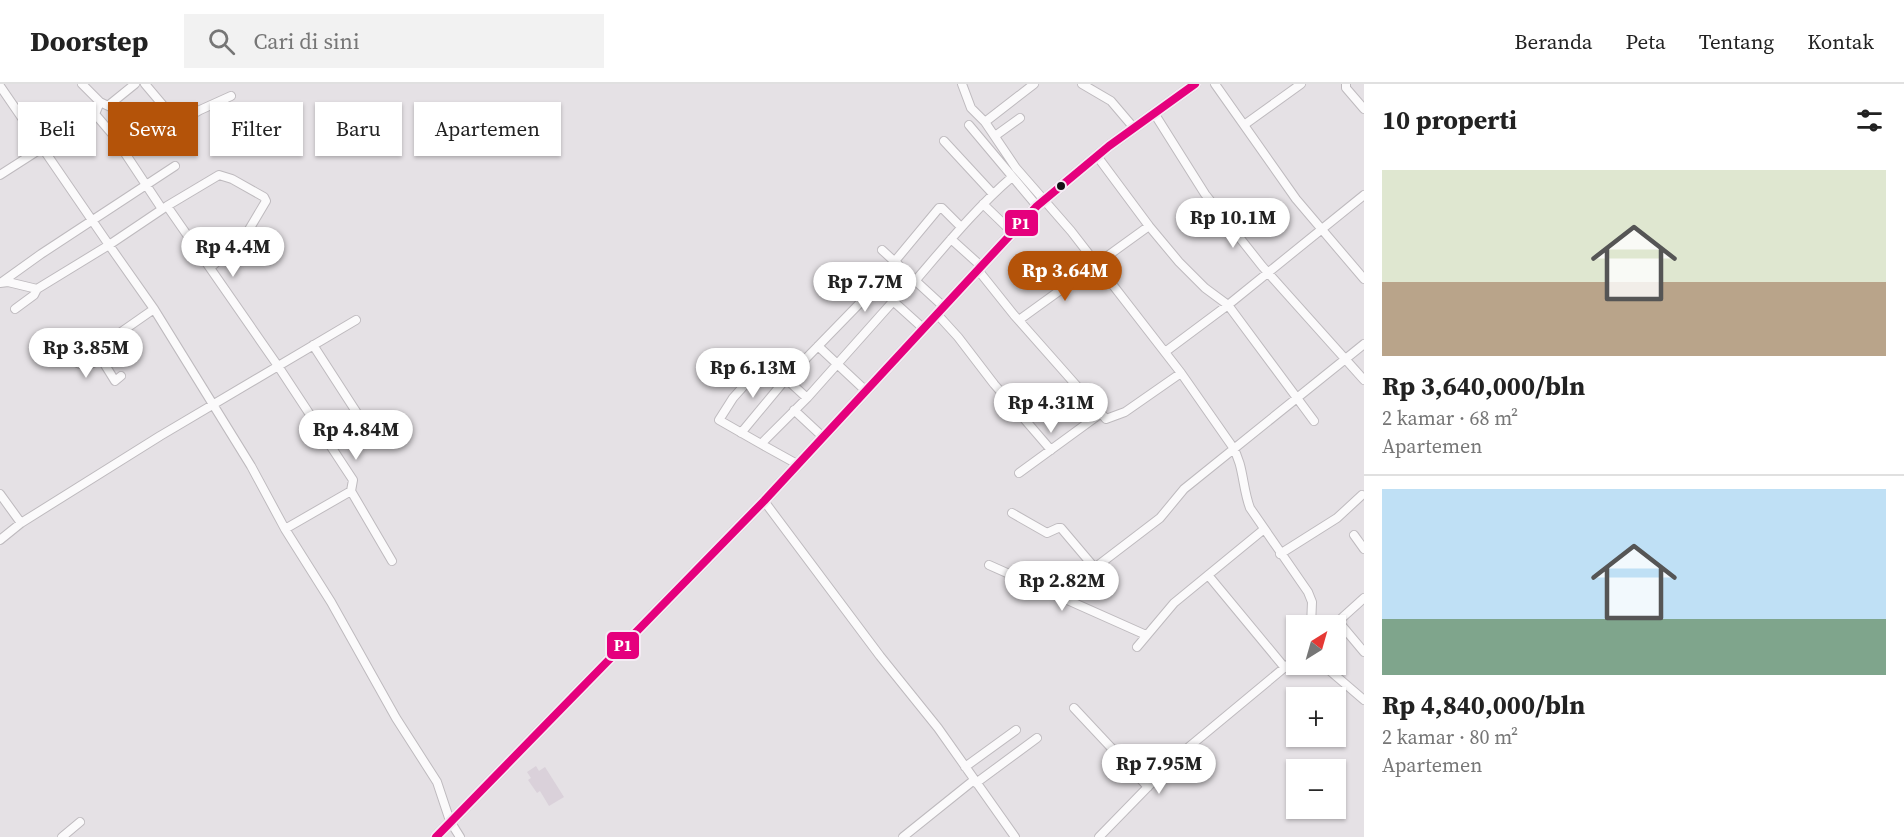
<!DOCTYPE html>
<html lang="id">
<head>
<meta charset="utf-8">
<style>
  body { margin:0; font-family:"Source Serif 4",serif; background:#f2f2f2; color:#222; height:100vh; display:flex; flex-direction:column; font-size:22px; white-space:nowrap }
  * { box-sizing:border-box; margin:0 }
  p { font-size:20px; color:#767676 }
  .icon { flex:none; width:33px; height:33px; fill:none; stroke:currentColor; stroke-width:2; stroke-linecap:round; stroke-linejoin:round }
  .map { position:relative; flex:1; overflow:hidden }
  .details { display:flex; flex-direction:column; background:#fff; width:540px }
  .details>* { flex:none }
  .guide { position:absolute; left:18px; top:18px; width:570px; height:54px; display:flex; gap:12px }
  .needle { width:39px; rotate:37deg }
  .fabs { position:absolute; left:1286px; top:531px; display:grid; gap:12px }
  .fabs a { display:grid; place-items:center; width:60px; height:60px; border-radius:0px; background:#fff; box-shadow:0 2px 4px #0004; font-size:30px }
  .price { position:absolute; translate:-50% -51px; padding:0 14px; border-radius:21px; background:#fff; color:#222; font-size:20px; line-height:39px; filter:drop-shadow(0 2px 3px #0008) }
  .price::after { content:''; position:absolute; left:50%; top:36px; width:18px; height:14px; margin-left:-9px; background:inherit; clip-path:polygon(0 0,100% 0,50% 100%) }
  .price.active { background:#b45309; color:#fff }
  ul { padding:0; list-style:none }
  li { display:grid; align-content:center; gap:12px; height:318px; padding:0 18px }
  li+li { border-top:2px solid #e0e0e0 }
  li span { display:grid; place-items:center; height:186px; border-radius:0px; color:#555 }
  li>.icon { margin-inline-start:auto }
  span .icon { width:108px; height:108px; fill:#fffc; stroke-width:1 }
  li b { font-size:26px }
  h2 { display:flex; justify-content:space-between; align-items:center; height:72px; padding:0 18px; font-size:26px }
  .tag { padding:0 21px; border-radius:0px; background:#fff; box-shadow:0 2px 4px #0004; font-size:21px; line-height:54px }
  .tag.active { background:#b45309; color:#fff }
  header { display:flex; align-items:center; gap:36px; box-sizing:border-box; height:84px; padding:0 30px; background:#fff; border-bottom:2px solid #e0e0e0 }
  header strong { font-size:28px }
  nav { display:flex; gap:33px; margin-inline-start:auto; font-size:21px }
  .search { width:420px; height:54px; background:#f2f2f2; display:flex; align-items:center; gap:15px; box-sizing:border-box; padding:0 21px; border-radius:0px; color:#767676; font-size:22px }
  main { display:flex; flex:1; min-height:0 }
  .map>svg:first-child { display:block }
  .built { fill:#dad1da }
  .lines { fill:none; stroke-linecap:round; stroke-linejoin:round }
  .minor-casing { stroke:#bebabe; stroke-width:10 }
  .major-casing { stroke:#bebabe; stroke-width:12 }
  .minor { stroke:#fbfafb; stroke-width:8 }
  .major { stroke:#fbfafb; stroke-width:9 }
  .bus-1-casing { stroke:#f4ecf4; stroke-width:12 }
  .bus-1 { stroke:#e5007d; stroke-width:8 }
  .bus-dot { fill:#141114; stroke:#f4ecf4; stroke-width:2 }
  .line-badge { stroke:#f4ecf4; stroke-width:2 }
  .badge-label { font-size:16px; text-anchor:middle; font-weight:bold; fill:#fff }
</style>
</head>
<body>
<header>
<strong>Doorstep</strong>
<div class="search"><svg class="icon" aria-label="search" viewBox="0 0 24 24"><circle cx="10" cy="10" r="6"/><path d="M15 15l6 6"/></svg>Cari di sini</div>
<nav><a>Beranda</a><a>Peta</a><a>Tentang</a><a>Kontak</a></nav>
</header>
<main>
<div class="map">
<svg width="1364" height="753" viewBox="0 0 1364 753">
  <rect width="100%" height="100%" fill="#e5e1e5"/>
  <path class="built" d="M536,682L539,687L545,683L564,713L549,722L540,707L537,709L528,696L531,694L527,688Z"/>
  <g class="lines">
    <g class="minor-casing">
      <path id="minor" d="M82,0L100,18L162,48L200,26L231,12
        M145,0L167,26L171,43
        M962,0L971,24L985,38L1016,84L1071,147L1181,289L1232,362C1244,381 1242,403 1250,424L1308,508L1312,518L1311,542
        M1082,0L1111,17L1134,44
        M1215,0L1296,115L1364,195
        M1346,0V4L1364,25
        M0,2L109,161L167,122L219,91L232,95L264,113L266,117L244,154L210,184
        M100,18L95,30L113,51L162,125
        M109,21L135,0
        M1154,29L1205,110L1262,182L1364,296
        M985,38L1034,0
        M969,41L1037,122
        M1244,41L1301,0
        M995,52L1020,34
        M944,57L993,110
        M1097,72L1149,142L1179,178L1205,204L1228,221L1314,337
        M0,91L95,30
        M983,120L1012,148
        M167,122L278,282L353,396L351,407L285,445
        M951,155L981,182
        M882,166L944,223
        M895,177L939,124H942L961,143
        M978,186L1014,231L1106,335L1125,328L1181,289
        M915,197C946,161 976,124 1012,93
        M2,198L41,170L175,82
        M0,199L8,198L37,205L109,161L154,225L251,382L285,445L331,518L396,634L437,698L450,737L460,753
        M893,217L924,245
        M15,225L34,211L37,205
        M937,230L958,253L994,300L1051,366
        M1019,236L1149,142
        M89,255L115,297L121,292
        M313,261L366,343
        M818,262L866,307
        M1165,268L1228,221L1364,111
        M91,269L154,225
        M69,275C82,282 89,284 101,274
        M794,326L823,353
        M741,349L785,296L898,180
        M761,360L719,336L733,314L765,278H768L807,314
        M797,380L761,360L807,314L913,195
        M1019,389L1100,330
        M351,407L392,477
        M0,410L21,439
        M764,417L880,572L938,644L1015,753
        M1012,429L1047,449L1058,444H1061L1094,483
        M1354,451L1364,465
        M0,456L21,439L160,352L356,236
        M1280,470L1337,434L1362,411
        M989,481L1146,551
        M1208,491L1285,584
        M1071,502L1160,434L1184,405L1364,260
        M1338,537L1364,568
        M1333,542L1364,514
        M1137,563L1174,519L1263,446
        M1322,580L1364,616
        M1074,624L1148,703
        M965,683L1016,646
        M976,699L1037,654
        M62,753L80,738
        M903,753L974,696
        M1099,753L1178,672L1296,574"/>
    </g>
    <g class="major-casing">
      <path id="major" d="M436,753L764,417L1037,122L1109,62L1195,0"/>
    </g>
    <use href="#minor" class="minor"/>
    <use href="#major" class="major"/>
    <g class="bus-1-casing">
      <path id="bus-1" d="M436,753L764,417L1037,122L1109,62L1195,0"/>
    </g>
    <use href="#bus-1" class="bus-1"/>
  </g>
  <circle class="bus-dot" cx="1061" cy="102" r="5"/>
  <g class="line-badge">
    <rect x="1004" y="125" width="35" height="28" rx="6" fill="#e5007d"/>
    <rect x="606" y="547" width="34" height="29" rx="6" fill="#e5007d"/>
  </g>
  <g class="badge-label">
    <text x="1021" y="145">P1</text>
    <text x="623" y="567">P1</text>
  </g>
</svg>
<div class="fabs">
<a><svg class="needle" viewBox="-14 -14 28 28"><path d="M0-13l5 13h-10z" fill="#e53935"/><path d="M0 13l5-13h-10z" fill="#767676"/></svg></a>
<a>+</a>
<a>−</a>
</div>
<b class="price" style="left:1233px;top:165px">Rp 10.1M</b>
<b class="price" style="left:233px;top:194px">Rp 4.4M</b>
<b class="price active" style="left:1065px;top:218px">Rp 3.64M</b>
<b class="price" style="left:865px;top:229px">Rp 7.7M</b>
<b class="price" style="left:86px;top:295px">Rp 3.85M</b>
<b class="price" style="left:753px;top:315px">Rp 6.13M</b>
<b class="price" style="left:1051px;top:350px">Rp 4.31M</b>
<b class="price" style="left:356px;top:377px">Rp 4.84M</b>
<b class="price" style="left:1062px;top:528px">Rp 2.82M</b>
<b class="price" style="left:1159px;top:711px">Rp 7.95M</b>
<div class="guide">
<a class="tag">Beli</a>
<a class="tag active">Sewa</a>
<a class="tag">Filter</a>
<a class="tag">Baru</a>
<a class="tag">Apartemen</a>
</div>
</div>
<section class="details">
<h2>10 properti<svg class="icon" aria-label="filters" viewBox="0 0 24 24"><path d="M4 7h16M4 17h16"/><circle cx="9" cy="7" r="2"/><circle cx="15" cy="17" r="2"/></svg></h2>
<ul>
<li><span style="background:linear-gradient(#dfe7d0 60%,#b9a48a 0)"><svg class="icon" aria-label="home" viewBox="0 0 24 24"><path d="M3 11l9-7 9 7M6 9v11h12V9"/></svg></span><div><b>Rp 3,640,000/bln</b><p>2 kamar · 68 m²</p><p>Apartemen</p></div></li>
<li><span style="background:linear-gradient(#bfe0f5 70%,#7fa58c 0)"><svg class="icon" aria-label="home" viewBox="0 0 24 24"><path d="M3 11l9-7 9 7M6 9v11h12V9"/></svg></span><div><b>Rp 4,840,000/bln</b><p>2 kamar · 80 m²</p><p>Apartemen</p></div></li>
</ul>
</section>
</main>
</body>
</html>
